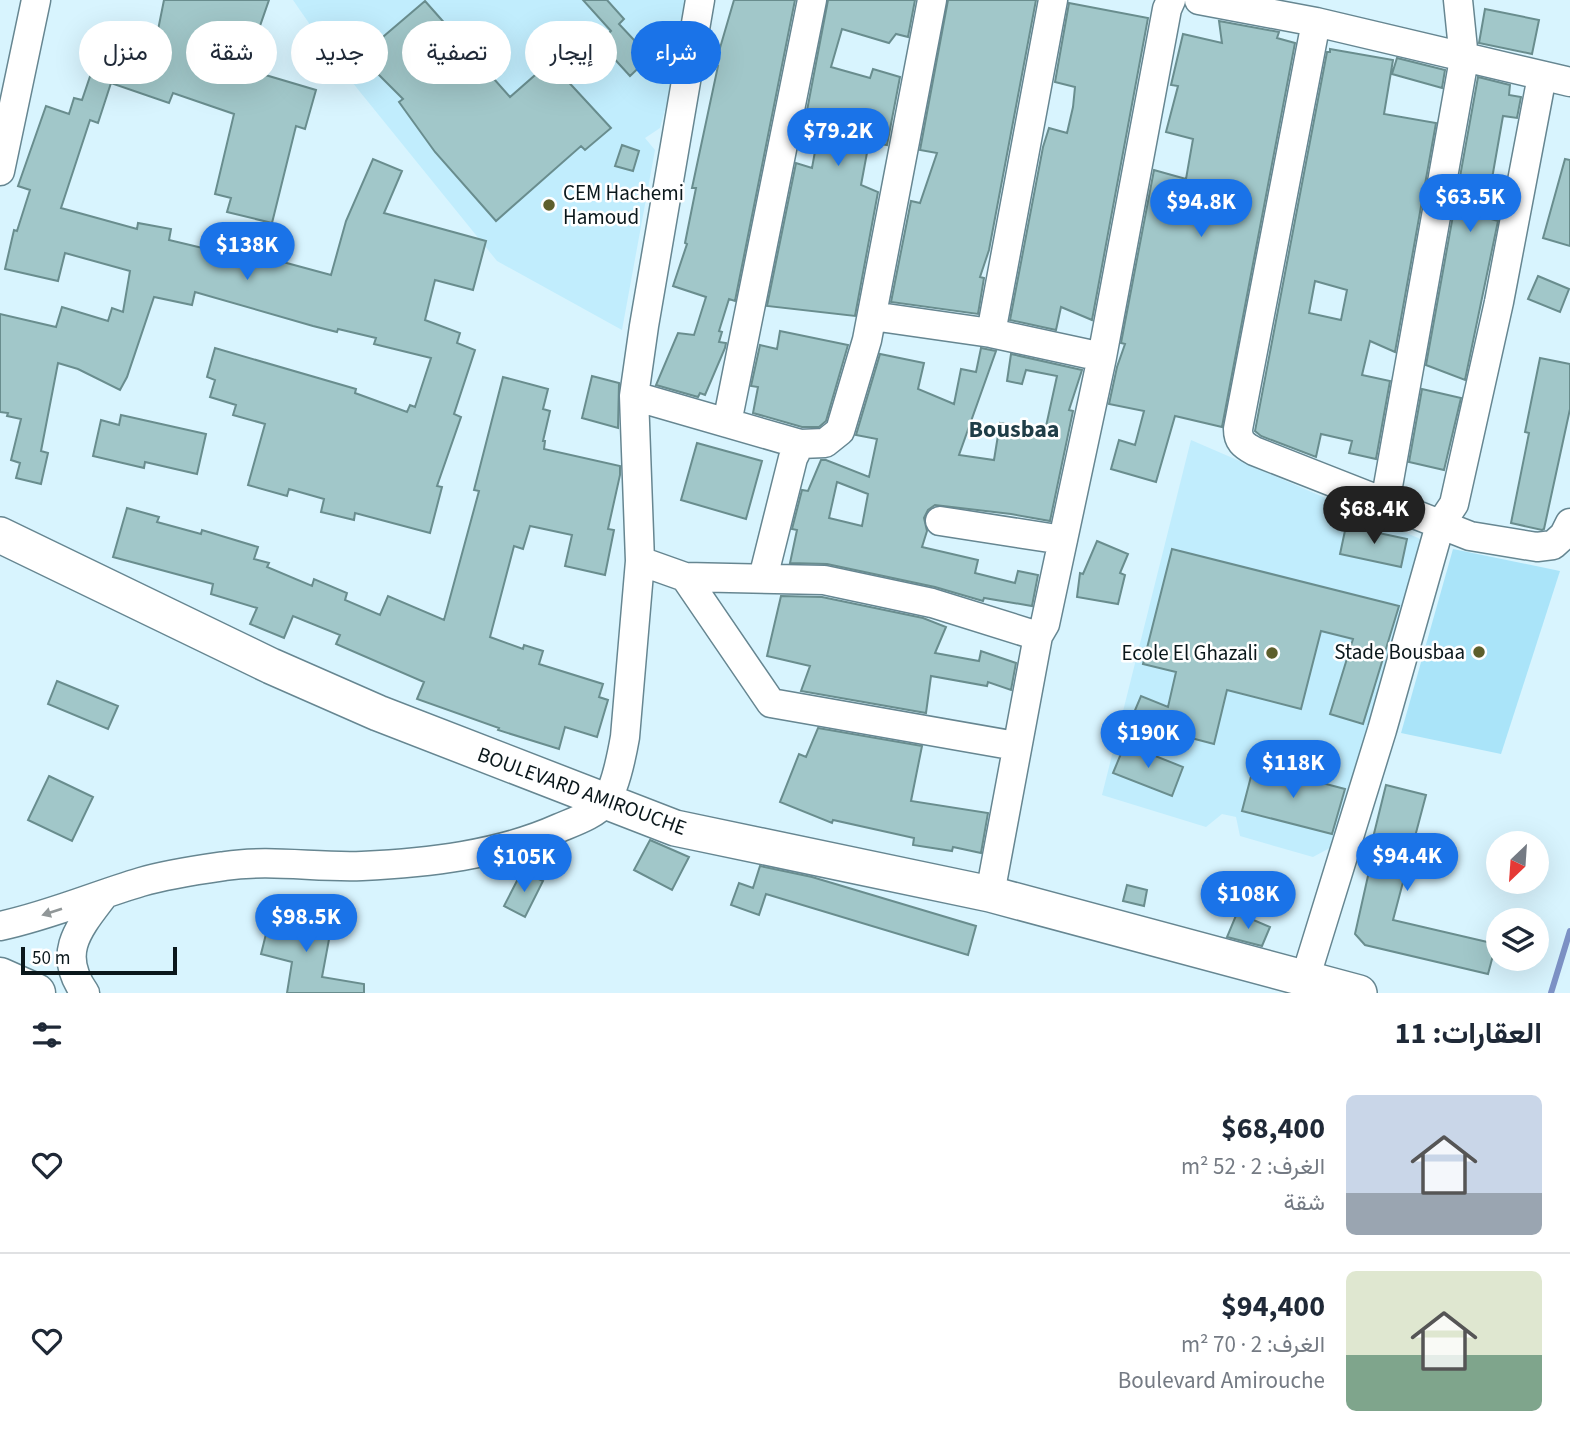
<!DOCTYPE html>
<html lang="ar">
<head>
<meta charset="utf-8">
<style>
  body { margin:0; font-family:"Source Sans 3",Vazirmatn,sans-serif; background:#f6f6f7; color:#1f2937; direction:rtl; height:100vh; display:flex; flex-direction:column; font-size:26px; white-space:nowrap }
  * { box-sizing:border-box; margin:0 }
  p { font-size:23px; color:#747a83 }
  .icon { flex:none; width:38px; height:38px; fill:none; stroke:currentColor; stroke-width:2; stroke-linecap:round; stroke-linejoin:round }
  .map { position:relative; height:993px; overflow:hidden; direction:ltr }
  .side { display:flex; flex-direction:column; background:#fff; flex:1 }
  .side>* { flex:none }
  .hud { position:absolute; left:21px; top:21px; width:700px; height:63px; direction:rtl; display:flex; gap:14px }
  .needle { width:46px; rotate:205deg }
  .buttons { position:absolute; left:1486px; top:831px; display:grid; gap:14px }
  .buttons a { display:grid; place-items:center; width:63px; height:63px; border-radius:50%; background:#fff; box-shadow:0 7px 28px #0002; font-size:35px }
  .scale { position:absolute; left:21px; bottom:18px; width:156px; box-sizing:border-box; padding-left:7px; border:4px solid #0a171b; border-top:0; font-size:19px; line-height:24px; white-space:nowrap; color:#0a171b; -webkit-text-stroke:5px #fff; paint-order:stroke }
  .price { position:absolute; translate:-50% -60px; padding:0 16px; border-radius:24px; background:#1a73e8; color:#fff; font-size:23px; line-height:46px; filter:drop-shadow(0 2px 4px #0008) }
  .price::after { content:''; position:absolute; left:50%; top:42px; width:21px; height:16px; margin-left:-10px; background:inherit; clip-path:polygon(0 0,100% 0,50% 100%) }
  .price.selected { background:#222; color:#fff }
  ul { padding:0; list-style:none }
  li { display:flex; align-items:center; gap:21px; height:175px; padding:0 28px }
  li+li { border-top:2px solid #e0e1e3 }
  li span { display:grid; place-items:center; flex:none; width:196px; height:140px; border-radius:10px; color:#555 }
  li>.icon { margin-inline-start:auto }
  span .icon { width:84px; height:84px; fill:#fffc; stroke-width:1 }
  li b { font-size:30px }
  h2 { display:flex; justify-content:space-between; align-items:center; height:84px; padding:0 28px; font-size:30px }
  .tag { padding:0 24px; border-radius:32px; background:#fff; box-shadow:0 7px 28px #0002; font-size:24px; line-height:63px }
  .tag.selected { background:#1a73e8; color:#fff }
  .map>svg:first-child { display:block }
  .built { fill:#c1edfd }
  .green { fill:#aae4f9 }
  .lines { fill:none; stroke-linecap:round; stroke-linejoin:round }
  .stream { stroke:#7d92c6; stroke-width:6 }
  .building { fill:#a1c7c9; stroke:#698d8e; stroke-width:2; fill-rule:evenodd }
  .minor-casing { stroke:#668691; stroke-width:31 }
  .major-casing { stroke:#668691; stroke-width:38 }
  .highway-casing { stroke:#668691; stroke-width:41 }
  .minor { stroke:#fff; stroke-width:28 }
  .major { stroke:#fff; stroke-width:35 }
  .highway { stroke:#fff; stroke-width:38 }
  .oneway { fill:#919798 }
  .poi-dot { fill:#5d5f2c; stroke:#fff; stroke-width:2.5 }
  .labels { text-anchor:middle; stroke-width:5; stroke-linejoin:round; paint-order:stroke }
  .poi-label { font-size:21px; fill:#0a171b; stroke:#fff; text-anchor:end }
  .street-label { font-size:21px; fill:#0a171b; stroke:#fff }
  .quarter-label { font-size:24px; font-weight:bold; fill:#1f3d47; stroke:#fff }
</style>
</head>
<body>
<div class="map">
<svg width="1570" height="993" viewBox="0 0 1570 993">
  <rect width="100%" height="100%" fill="#d8f4fe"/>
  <path class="built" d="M293,0H695L688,43L667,53L672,84L660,128L645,138L655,150L622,330L497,261L335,61Z
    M1191,440L1425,541L1339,843L1313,857L1240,836L1236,817L1222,814L1206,827L1102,795Z"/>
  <path class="green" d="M1453,549L1560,571L1501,754L1401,733Z"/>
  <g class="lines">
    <path class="stream" d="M1551,993L1570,931"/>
  </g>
  <path class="building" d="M164,0H269L245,69L316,90L305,129L296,126L272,223L227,212L231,198L215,194L234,114L173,93L169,103L111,83L98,123L90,120L61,208L137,229L138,223L171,229L169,240L211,250L213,243L331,275L346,221L373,159L402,171L384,213L486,241L473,290L435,280L425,320L460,333L457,343L475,350L454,414L461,417L437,486L442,487L430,533L355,513L354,520L321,512L324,499L289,489L287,496L248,485L265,424L233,415L236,405L210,397L215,380L207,377L215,348L356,389L355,393L407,412L410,405L415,407L431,358L374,344L376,338L338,329L337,332L313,326L195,292L192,305L154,297L127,377L120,390L78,369L58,363L41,451L48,453L41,484L16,478L20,463L11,460L21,419L7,416L8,413L0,412V314L56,327L62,307L108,321L112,308L123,312L130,271L65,253L58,281L5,269L14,230L17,231L30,190L18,186L46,106L69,114L74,98L82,100L103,38L122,44L129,25L157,35Z
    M583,0H607L624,19L619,24L650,57L630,76L599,42L611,31Z
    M734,0H795L735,301L729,299L719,331L722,332L719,342L726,343L725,348L705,395L700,393L698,397L656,385L678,333L694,335L706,297L673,286L687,244L685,243L696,188H692L718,66L715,65Z
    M828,0H915L908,37L896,34L889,43L842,29L831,67L870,78L873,69L900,77L887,145L869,142L861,185L878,192L855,316L767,306L796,163L812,168L820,124L805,121Z
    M948,0H1036L989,250L980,277L984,278L978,314L891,302L911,201L920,203L937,153L920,150Z
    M425,1L510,97L550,62L611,128L585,150L581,146L496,221L435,152L399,102L403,99L362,58L384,36Z
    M1069,3L1148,18L1092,320L1061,307L1056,330L1010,320L1043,147L1049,128L1067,133L1073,107L1075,87L1055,82Z
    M1485,9L1539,20L1532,54L1479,43Z
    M1219,21L1279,32L1277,38L1295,43L1222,427L1175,416L1156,482L1111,469L1119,440L1135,445L1144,411L1109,404L1117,367L1125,344L1121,343L1154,170L1186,179L1193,139L1166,132L1178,86L1171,85L1183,34L1222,43Z
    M1330,49L1393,60L1384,114L1436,123L1395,352L1370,341L1362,375L1390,381L1376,459L1349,453L1352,441L1321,434L1316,457L1261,436L1255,431L1327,52H1330ZM1315,281L1347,290L1341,320L1309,313Z
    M1397,58L1445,70L1442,88L1392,74Z
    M1478,77L1510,85L1509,95L1521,97L1517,118L1503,116L1493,173L1481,216L1498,221L1465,380L1426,365Z
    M622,145L639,151L633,171L615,166Z
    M1565,159L1570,160V246L1543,238Z
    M1538,276L1569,289L1560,312L1528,299Z
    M780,331L848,345L826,421L819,427H802L753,413L758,387L751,386L760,345L777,349Z
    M981,348L996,351L959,455L994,460L1000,423L1045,431L1057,376L1026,370L1022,384L1007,381L1011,354L1082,370L1069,410L1073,411L1050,521L1011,514L935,505L928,510L924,518L927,531L922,547L978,560L975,573L1015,583L1018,571L1038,575L1032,606L984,598L983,601L935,587L827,564L790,563L797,530L792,529L802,490L808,491L821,460H826L869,477L877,439L856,435L880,354L924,363L918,389L954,404L961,369L976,372ZM837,482L868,494L862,526L829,518Z
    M1540,358L1570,364V409L1544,529L1542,530L1511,523L1529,433L1525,432Z
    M592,376L619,383L618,428L582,418Z
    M503,377L548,389L543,409L550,411L543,441H545L544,449L620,466V475L608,529L614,530L605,575L565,566L572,535L530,526L523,549L514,546L490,637L523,649L524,645L543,651L539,664L603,684L599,697L608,700L597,737L565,727L559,749L498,730L499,728L417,699L424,682L336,644L340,635L293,616L284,638L250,624L257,608L211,594L213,584L113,557L127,508L159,517L157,522L201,534L202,530L258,547L254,559L269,563L267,567L312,586L314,579L347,593L345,600L380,615L388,596L444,620L479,491L474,490Z
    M1422,389L1461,398L1444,470L1409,462Z
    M121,415L206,434L197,474L145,462L144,468L93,456L101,420L119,425Z
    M697,443L762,461L746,519L681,500Z
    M1346,526L1407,539L1401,567L1340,554Z
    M1097,541L1128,554L1120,573L1125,575L1118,604L1077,597L1080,573L1083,574Z
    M1172,549L1399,606L1363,724L1330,714L1353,639L1321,631L1301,709L1227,690L1214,744L1130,722L1141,696L1168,707L1176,672L1143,664Z
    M781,596L822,597L923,618L946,627L935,653L979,661L981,651L1016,663L1011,690L988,682L987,686L931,676L926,713L801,691L810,666L767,656Z
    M57,681L118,706L108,729L48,704Z
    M818,728L922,746L911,801L988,813L981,853L953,847L952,851L913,845L914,838L833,820L832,823L780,802L799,754L806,757Z
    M1125,744L1183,767L1172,796L1113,773Z
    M1254,765L1345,789L1332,834L1242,811Z
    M49,776L93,797L72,841L28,820Z
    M1386,785L1426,795L1393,920L1496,944L1488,974L1365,945L1355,934L1370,867L1366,866Z
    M650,840L689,857L672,890L634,870Z
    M760,866L812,877L976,926L968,955L766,894L759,915L731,905L739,883L753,888Z
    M522,871L543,881L525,917L504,906Z
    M1127,885L1147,890L1144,906L1123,901Z
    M303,907L327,912L323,933L330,934L322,977L364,984V993H287L292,962L261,954L269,922L285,926L286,920L300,923Z
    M1237,913L1270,927L1262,946L1227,937Z"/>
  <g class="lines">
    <g class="minor-casing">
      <path id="minor" d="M1199,0L1316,22L1570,82
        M1316,22L1238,429C1238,441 1243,445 1254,451L1470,536L1537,547L1553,545L1564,535L1570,523
        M0,171L36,0
        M872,316L991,333L1102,357
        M991,333L1053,0
        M634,396L800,444
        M727,423L812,0
        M1385,503L1464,59L1458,0
        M940,521L1063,540
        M640,561L685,577L771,703L1016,746
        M685,577L824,580L932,603L1038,636
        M763,578L793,458L800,444L825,443L840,431L867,340L932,0
        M990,894L1038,636L1045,624L1102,357L1167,9L1171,0
        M0,926C48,916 94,896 141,882C168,874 197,870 225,866C271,859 317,868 362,866C427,863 499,855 559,828C573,822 595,815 605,802C615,789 622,754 625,737L640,561L634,396L644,326L700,0
        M1305,979L1382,730L1440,525L1454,504L1499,302L1542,76
        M85,993C56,953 79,928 104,895"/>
    </g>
    <g class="major-casing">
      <path id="major" d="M0,535L271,666L378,713L675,828L990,894L1359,993"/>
    </g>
    <g class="highway-casing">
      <path id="highway" d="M0,977L36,993"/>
    </g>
    <use href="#minor" class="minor"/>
    <use href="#major" class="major"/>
    <use href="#highway" class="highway"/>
  </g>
  <defs><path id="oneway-solid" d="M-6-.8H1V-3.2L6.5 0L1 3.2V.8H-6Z" transform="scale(1.75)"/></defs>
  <use class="oneway" href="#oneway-solid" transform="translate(52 912) rotate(162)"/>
  <g class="poi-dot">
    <circle cx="549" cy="205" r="7"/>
    <circle cx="1479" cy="652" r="7"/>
    <circle cx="1272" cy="653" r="7"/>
  </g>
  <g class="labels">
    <g class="poi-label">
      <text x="563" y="200" text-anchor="start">CEM Hachemi<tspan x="563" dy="24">Hamoud</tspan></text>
      <text x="1465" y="659">Stade Bousbaa</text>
      <text x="1258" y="660">Ecole El Ghazali</text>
    </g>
    <g class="street-label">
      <text transform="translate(582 791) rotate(20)" y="7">BOULEVARD AMIROUCHE</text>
    </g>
    <g class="quarter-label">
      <text x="1014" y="437">Bousbaa</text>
    </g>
  </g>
</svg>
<div class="buttons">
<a><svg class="needle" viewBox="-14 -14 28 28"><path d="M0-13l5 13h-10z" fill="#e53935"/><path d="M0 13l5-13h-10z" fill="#747a83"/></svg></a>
<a><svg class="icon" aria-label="layers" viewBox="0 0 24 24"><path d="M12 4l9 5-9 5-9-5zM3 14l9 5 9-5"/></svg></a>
</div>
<div class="scale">50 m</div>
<b class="price" style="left:838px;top:168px">$79.2K</b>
<b class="price" style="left:1470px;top:234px">$63.5K</b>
<b class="price" style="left:1201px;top:239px">$94.8K</b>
<b class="price" style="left:247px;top:282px">$138K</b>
<b class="price selected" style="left:1374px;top:546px">$68.4K</b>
<b class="price" style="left:1148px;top:770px">$190K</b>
<b class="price" style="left:1293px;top:800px">$118K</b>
<b class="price" style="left:1407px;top:893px">$94.4K</b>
<b class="price" style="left:524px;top:894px">$105K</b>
<b class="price" style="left:1248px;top:931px">$108K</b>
<b class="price" style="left:306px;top:954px">$98.5K</b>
<div class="hud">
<a class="tag selected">شراء</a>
<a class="tag">إيجار</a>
<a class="tag">تصفية</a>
<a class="tag">جديد</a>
<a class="tag">شقة</a>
<a class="tag">منزل</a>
</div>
</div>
<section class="side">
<h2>العقارات: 11<svg class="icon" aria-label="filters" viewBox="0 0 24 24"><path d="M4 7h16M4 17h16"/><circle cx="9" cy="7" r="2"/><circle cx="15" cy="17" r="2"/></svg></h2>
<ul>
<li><span style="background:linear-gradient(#c9d6e8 70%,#9aa5b1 0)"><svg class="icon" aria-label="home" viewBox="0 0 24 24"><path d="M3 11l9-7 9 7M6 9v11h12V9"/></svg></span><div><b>$68,400</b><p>الغرف: 2 · 52 m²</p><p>شقة</p></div><svg class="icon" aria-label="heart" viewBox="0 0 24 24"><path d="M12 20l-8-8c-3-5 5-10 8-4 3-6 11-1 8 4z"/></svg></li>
<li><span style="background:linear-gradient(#dfe7d0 60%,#7fa58c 0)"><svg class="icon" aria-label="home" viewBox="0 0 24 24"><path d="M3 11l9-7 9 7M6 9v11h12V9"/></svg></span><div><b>$94,400</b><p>الغرف: 2 · 70 m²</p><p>Boulevard Amirouche</p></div><svg class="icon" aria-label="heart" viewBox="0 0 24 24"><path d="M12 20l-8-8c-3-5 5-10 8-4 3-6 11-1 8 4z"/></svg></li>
</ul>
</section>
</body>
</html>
